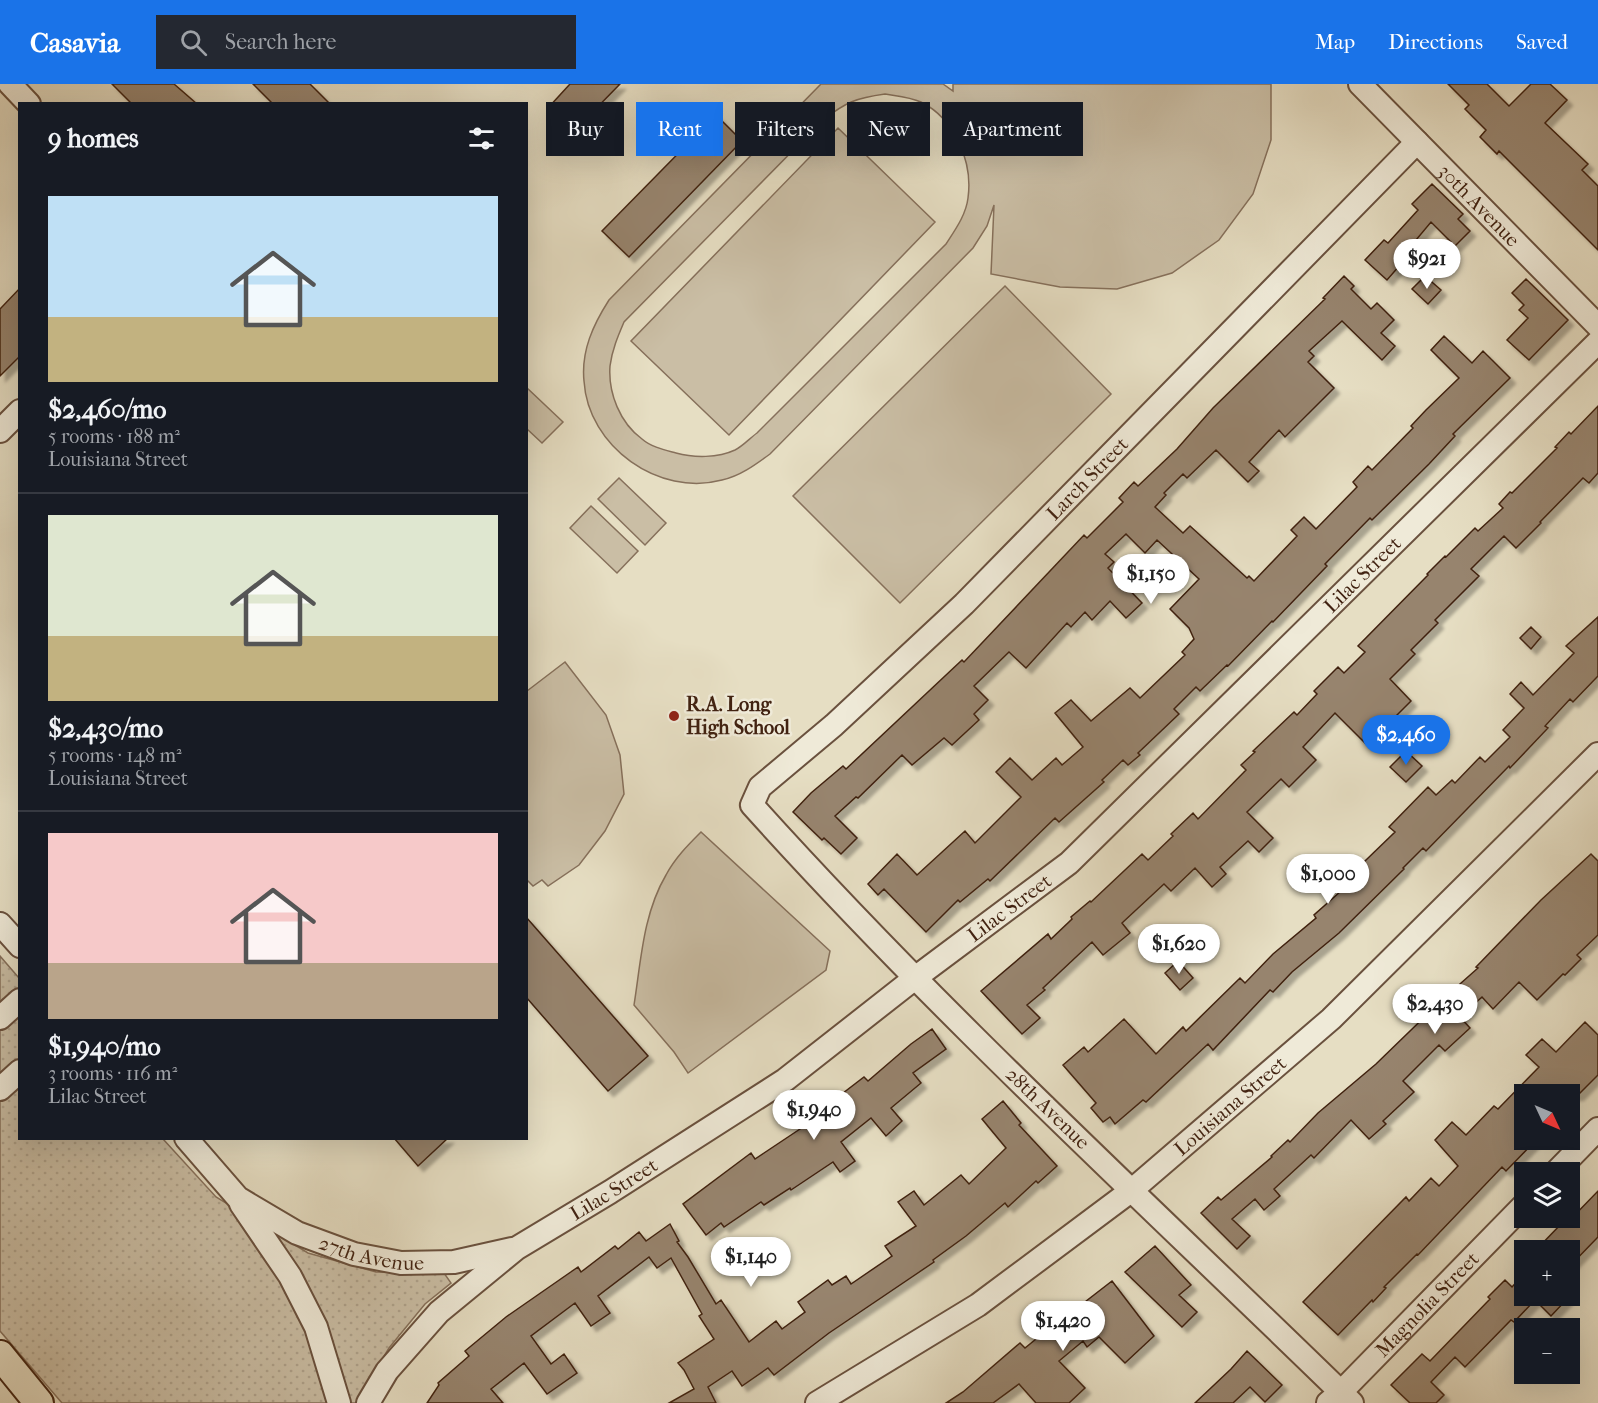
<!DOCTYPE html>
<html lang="en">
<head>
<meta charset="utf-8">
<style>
  body { margin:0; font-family:"IM FELL French Canon",serif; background:#242831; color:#f1f3f6; height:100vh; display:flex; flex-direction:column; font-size:22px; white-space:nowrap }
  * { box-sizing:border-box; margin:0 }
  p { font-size:20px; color:#9ea1a6 }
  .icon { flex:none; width:33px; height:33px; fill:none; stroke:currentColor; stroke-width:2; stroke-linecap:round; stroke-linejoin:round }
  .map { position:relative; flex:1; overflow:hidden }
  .panel { position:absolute; left:18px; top:18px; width:510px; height:1038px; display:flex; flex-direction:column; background:#171b24; border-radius:0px; box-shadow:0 6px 24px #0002 }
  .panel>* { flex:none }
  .banner { position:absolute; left:546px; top:18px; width:570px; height:54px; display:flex; gap:12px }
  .needle { width:39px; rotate:134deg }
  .fabs { position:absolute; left:1514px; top:1000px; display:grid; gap:12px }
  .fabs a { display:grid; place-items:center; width:66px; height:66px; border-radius:0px; background:#171b24; box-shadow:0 6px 24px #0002; font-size:30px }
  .price { position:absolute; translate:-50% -51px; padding:0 14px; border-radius:21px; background:#fff; color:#222; font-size:20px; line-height:39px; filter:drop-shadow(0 2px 3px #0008) }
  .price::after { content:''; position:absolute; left:50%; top:36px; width:18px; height:14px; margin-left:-9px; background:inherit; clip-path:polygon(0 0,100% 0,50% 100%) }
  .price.selected { background:#1a73e8; color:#fff }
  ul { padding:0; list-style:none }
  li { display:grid; align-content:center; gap:12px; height:318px; padding:0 30px }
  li+li { border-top:2px solid #363941 }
  li span { display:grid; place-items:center; height:186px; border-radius:0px; color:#555 }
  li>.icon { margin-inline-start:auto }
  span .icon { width:108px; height:108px; fill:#fffc; stroke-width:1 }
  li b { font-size:26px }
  h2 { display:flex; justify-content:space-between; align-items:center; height:72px; padding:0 30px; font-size:26px }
  .pill { padding:0 21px; border-radius:0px; background:#171b24; box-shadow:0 6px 24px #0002; font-size:21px; line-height:54px }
  .pill.selected { background:#1a73e8; color:#fff }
  header { display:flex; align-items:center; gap:36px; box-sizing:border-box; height:84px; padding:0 30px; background:#1a73e8; color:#fff }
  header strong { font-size:28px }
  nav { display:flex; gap:33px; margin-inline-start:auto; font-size:21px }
  .search { width:420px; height:54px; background:#242831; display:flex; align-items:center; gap:15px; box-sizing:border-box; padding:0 21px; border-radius:0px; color:#9ea1a6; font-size:22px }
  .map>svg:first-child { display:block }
  .grass { fill:url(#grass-dots); stroke:#86705b; stroke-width:1.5 }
  .pitch { fill:#cabea5; stroke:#86705b; stroke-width:1.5; fill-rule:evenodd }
  .building { fill:#97846e; stroke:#412211; stroke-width:1.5; filter:url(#shadow) }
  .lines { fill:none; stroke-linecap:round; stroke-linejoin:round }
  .minor-casing { stroke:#6a513e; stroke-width:26 }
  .major-casing { stroke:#412211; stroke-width:32 }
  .minor { stroke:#efead8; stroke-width:22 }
  .major { stroke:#e6dec3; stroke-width:28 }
  .poi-dot { fill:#8f2418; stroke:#efead8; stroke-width:2 }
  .labels { text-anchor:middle; stroke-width:5; stroke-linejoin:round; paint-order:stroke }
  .street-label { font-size:20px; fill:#412211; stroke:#efead8 }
  .poi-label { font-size:20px; font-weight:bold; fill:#412211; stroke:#efead8; text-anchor:start }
</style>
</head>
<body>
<header>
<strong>Casavia</strong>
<div class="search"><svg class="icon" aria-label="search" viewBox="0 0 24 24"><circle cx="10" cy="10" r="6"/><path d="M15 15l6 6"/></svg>Search here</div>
<nav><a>Map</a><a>Directions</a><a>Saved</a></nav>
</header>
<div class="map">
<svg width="1598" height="1319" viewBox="0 0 1598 1319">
  <defs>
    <pattern id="grass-dots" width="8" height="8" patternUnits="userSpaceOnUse" patternTransform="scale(1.5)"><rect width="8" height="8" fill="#cabea5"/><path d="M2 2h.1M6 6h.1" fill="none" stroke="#afa38d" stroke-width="1.8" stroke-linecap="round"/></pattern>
    <filter id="shadow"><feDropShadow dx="5.5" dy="5.5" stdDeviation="1.5" flood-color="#0004"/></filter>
  </defs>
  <rect width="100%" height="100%" fill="#e6dec3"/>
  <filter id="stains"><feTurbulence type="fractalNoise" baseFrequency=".00333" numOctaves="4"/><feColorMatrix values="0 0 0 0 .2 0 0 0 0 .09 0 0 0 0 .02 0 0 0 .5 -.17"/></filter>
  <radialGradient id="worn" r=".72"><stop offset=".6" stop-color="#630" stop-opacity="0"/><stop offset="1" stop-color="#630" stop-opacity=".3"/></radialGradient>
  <path class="grass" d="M0,872L19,894L20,1054L163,1055L216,1113L308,1169L376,1188L444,1189L451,1199L425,1220L389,1264L356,1319H62L0,1247Z"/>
  <path class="pitch" d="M821,0H943L953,7V0H1271V56L1253,110L1219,156L1172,189L1117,205L1060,203L991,190L994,121L987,142L973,164L770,370C755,381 740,392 722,396C659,413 588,363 584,297C581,267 593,241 609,216ZM885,10C897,12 910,13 921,18C955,35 973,78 968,114C966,131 955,146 946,160L757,349C750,354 743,362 735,366C718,374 694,374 676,369C665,366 651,363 642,355C620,339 608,309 610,282C612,266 618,252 624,238L823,36C846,18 856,14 885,10Z
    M838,44L935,138L729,351L631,257Z
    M1005,202L1111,310L900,519L793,412Z
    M526,303L563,338L542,359L527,345Z
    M619,394L666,439L645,461L598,415Z
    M591,422L638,467L617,489L570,444Z
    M565,578L606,631L620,671L624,710L605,747L579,781L548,802L542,796L533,802L526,795L527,607Z
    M701,748L830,867L826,886L688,989L674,968L634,921C641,877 643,830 666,791C675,774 688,761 701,748Z"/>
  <path class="building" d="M112,0H174L197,20H132Z
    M253,0H310L330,20H273Z
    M570,0H620L573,48L548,24Z
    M1448,0H1487L1509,22L1531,0H1550L1567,16L1545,39L1588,80L1582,86L1598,102V166L1499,67L1497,70L1480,53L1486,46L1465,25L1469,21Z
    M716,31L742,57L629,173L602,147Z
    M1432,100L1463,130L1458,135L1470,147L1455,162L1431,138L1411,162L1414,165L1387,196L1365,176L1384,156L1388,159L1418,126L1412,120Z
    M1344,192L1354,202L1351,205L1371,225L1377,219L1394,236L1381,249L1395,262L1382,276L1342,237L1309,267L1314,272L1308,278L1334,304L1285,353L1279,346L1249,378L1259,387L1248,398L1216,366L1187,394L1183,390L1164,409L1166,411L1155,423L1183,449L1190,442L1247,494L1249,492L1254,497L1297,452L1291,446L1304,433L1316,445L1357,403L1353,398L1368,382L1372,386L1413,344L1411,342L1426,326L1459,294L1431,266L1444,252L1472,279L1483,267L1510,294L1453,350L1455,352L1429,380L1372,436L1370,434L1325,480L1327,482L1273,538L1272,537L1228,582L1227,581L1200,607L1196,603L1174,625L1179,630L1138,669L1140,671L1128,681L1123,676L1102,696L1104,698L1059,738L1055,734L990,797L988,795L960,818L958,816L926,848L884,805L878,811L868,800L897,770L917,791L965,747L975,759L1021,713L996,688L1010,674L1032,696L1056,674L1062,681L1083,663L1055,629L1071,616L1091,637L1130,604L1140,614L1185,571L1182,568L1194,555L1189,544L1170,525L1199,495L1157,456L1145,469L1126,450L1105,470L1114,478L1108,484L1142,519L1126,534L1110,517L1092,536L1085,528L1071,543L1067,539L1026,584L1009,568L974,602L988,616L974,630L979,636L952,661L944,654L912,681L902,671L858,714L856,713L835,732L857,754L841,770L824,754L822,756L793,728L811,709L843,682L846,685L962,576L964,578L1084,451L1087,454L1123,418L1119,414L1134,398L1138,402L1177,365L1213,324L1325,215L1323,214Z
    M1425,192L1441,206L1428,220L1412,205Z
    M1526,195L1568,236L1529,276L1507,256L1528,234L1519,226L1524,221L1512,209Z
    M20,204V272L0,292V225Z
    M1598,322V389L1589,399L1583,394L1540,438L1541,439L1516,464L1504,452L1471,485L1479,492L1435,536L1438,539L1411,566L1415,570L1390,595L1411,617L1367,661L1335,629L1303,663L1316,676L1289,703L1281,695L1247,728L1273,754L1259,768L1248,757L1220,783L1226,790L1212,803L1195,784L1171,807L1164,800L1122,839L1130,849L1103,871L1092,858L1043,904L1045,906L1027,921L1040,934L1022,950L981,907L1048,850L1051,855L1072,835L1071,833L1090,817L1091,818L1142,770L1148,776L1173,752L1171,750L1193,729L1198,735L1246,686L1241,681L1255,668L1253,667L1294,628L1297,631L1317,610L1314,607L1338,583L1344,589L1365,568L1358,562L1428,491L1427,490L1445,472L1446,473L1475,444L1478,447L1503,424L1499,420L1510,408L1512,409L1557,364L1555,363L1569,348L1571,350Z
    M1598,533V592L1573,618L1570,615L1545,642L1548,644L1510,684L1509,682L1426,767L1423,764L1403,784L1404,785L1339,849L1292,888L1273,908L1270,906L1213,966L1208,960L1146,1018L1143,1016L1115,1040L1110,1033L1103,1038L1091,1024L1096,1019L1063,981L1084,963L1088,968L1124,935L1156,970L1183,943L1186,947L1240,894L1245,899L1273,870L1316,834L1314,831L1341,807L1338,803L1395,748L1389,743L1428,703L1436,711L1452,696L1455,699L1480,673L1485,678L1510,653L1503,646L1524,624L1510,610L1521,598L1533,611L1574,569L1566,562Z
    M1531,543L1541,553L1531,565L1520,554Z
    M1406,667L1422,682L1406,698L1390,683Z
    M1591,770L1598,777V851L1577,871L1581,875L1565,891L1563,890L1537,916L1519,898L1493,925L1482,913L1460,933L1470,944L1445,967L1439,961L1403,997L1414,1008L1383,1037L1386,1040L1369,1055L1351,1036L1314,1074L1311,1071L1274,1105L1280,1112L1264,1126L1255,1115L1232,1135L1250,1152L1237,1165L1201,1129L1218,1113L1221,1116L1272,1073L1271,1072L1288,1056L1290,1058L1318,1029L1376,980L1443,915L1478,884L1476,883L1541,816Z
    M526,833L648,972L608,1007L526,913Z
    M1178,877L1193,894L1180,906L1165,889Z
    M1585,938L1598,951V991L1578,1011H1524V1056H1536L1506,1087L1502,1083L1418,1171L1417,1170L1384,1203L1386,1204L1373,1218L1372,1216L1338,1251L1303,1218L1406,1113L1409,1117L1431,1094L1439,1102L1458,1082L1435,1056L1452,1038L1466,1051L1494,1022L1498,1025L1539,983L1526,971L1542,955L1556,968Z
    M932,945L946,965L913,989L921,999L891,1024L902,1037L886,1052L871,1034L841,1058L855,1077L840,1088L833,1078L791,1106L790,1104L764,1121L761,1118L724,1143L721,1139L706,1151L683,1120L751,1069L755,1075L806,1041L804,1039L864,993L868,997L911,960Z
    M1003,1017L1021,1039L1019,1041L1057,1082L1038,1099L1036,1097L1008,1123L1005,1119L966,1152L933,1176L934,1178L829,1249L774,1291L768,1284L742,1302L732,1287L708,1303L716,1319H669L694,1305L684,1286L678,1279L714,1255L699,1232L702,1230L671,1174L657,1184L649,1173L598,1212L610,1229L591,1242L575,1219L531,1252L551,1280L564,1270L577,1289L547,1310L524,1279L491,1305L503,1319H427L439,1301L438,1299L469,1272L465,1267L506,1233L578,1183L581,1188L615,1162L618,1165L639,1148L646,1157L670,1140L679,1157L677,1158L688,1173L716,1220L721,1216L749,1258L776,1237L782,1245L805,1228L798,1218L828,1196L832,1201L846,1192L851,1200L892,1172L885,1162L916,1142L898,1118L914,1107L924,1121L961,1091L969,1100L1006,1064L982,1035Z
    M394,1054H448L418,1082Z
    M1598,1107V1153L1569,1183V1167H1535L1564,1137L1567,1139Z
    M1155,1162L1191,1201L1179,1211L1197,1228L1182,1243L1125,1188Z
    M1524,1190V1212H1570L1551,1232L1535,1216L1514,1238L1511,1236L1465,1283L1455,1273L1431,1298L1444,1311L1436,1319H1410L1391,1301L1422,1270L1430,1277L1490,1215L1488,1213L1505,1196L1512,1203Z
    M1112,1197L1154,1252L1125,1279L1099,1253L1087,1263L1083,1257L1059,1277L1085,1304L1069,1319H1036L1019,1300L993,1319H946L963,1308L1020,1259L1025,1264L1058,1237L1059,1238Z
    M1247,1267L1282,1301L1265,1318L1250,1303L1233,1319H1195L1231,1285Z"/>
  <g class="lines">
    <g class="minor-casing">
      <g id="minor">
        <path d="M10,0L29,20"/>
        <path id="s1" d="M1360,0L1598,242"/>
        <path d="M0,347L20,327"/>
        <path d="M0,840L20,862"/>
        <path d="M0,934L20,916"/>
        <path d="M0,1005L20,987"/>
        <path id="s2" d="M186,1054L238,1114L297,1149L354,1170L401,1179L454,1178L512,1165"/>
        <path d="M1555,1089L1598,1045"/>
        <path d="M241,1120L290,1192L316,1243L339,1319"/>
        <path id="s3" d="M368,1319L387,1287L439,1228L517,1164L610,1108L785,996L915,894L1069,779L1598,258"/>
        <path id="s4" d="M817,1319L978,1221L1132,1106L1331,935L1598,670"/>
        <path id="s5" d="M1328,1319L1341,1308L1524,1121"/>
        <path id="s6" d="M1352,1319C1150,1122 941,931 752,721L760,703L834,641L964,520L1417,58"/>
      </g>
    </g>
    <g class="major-casing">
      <path id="major" d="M0,1271L39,1319"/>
    </g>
    <use href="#minor" class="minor"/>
    <use href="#major" class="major"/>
  </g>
  <circle class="poi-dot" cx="674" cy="632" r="6"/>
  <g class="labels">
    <g class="street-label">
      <text dy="7" stroke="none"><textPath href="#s1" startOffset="170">30th Avenue</textPath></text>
      <text dy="7" stroke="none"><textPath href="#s6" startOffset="1317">Larch Street</textPath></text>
      <text dy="7" stroke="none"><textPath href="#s3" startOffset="1302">Lilac Street</textPath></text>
      <text dy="7" stroke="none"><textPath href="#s3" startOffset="816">Lilac Street</textPath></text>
      <text dy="7" stroke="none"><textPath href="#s4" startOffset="510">Louisiana Street</textPath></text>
      <text transform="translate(1048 1024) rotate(44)" y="7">28th Avenue</text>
      <text dy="7" stroke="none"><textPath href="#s3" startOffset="330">Lilac Street</textPath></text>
      <text dy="7" stroke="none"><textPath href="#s2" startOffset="226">27th Avenue</textPath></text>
      <text dy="7" stroke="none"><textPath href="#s5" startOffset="140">Magnolia Street</textPath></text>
    </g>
    <g class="poi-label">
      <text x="686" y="627">R.A. Long<tspan x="686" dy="23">High School</tspan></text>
    </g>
  </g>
  <rect width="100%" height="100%" filter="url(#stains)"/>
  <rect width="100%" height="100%" fill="url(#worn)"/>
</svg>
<div class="fabs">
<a><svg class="needle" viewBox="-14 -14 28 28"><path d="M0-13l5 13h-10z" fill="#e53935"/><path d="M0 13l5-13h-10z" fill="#9ea1a6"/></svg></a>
<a><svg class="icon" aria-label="layers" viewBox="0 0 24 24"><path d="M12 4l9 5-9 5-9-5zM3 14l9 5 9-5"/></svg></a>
<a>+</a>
<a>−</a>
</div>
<b class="price" style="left:1427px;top:206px">$921</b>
<b class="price" style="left:1151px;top:521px">$1,150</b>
<b class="price selected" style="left:1406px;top:682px">$2,460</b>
<b class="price" style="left:1328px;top:821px">$1,000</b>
<b class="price" style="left:1179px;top:891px">$1,620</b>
<b class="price" style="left:1435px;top:951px">$2,430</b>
<b class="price" style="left:814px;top:1057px">$1,940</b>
<b class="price" style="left:751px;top:1204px">$1,140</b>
<b class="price" style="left:1063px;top:1268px">$1,420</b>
<div class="banner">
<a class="pill">Buy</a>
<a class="pill selected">Rent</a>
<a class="pill">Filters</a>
<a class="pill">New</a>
<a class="pill">Apartment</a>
</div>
<section class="panel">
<h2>9 homes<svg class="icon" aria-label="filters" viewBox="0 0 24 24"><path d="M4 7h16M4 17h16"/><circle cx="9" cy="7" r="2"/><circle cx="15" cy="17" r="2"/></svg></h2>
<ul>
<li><span style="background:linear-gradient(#bfe0f5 65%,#c2b280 0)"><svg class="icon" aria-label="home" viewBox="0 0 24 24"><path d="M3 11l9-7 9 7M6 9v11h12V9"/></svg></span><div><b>$2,460/mo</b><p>5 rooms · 188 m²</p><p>Louisiana Street</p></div></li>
<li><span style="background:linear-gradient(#dfe7d0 65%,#c2b280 0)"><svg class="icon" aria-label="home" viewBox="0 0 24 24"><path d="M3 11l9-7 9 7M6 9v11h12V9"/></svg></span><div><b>$2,430/mo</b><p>5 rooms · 148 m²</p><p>Louisiana Street</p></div></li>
<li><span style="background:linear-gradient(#f6c9c9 70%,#b9a48a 0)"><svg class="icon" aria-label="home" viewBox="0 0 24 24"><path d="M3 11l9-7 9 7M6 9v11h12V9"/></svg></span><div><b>$1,940/mo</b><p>3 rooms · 116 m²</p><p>Lilac Street</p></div></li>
</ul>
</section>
</div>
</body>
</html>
